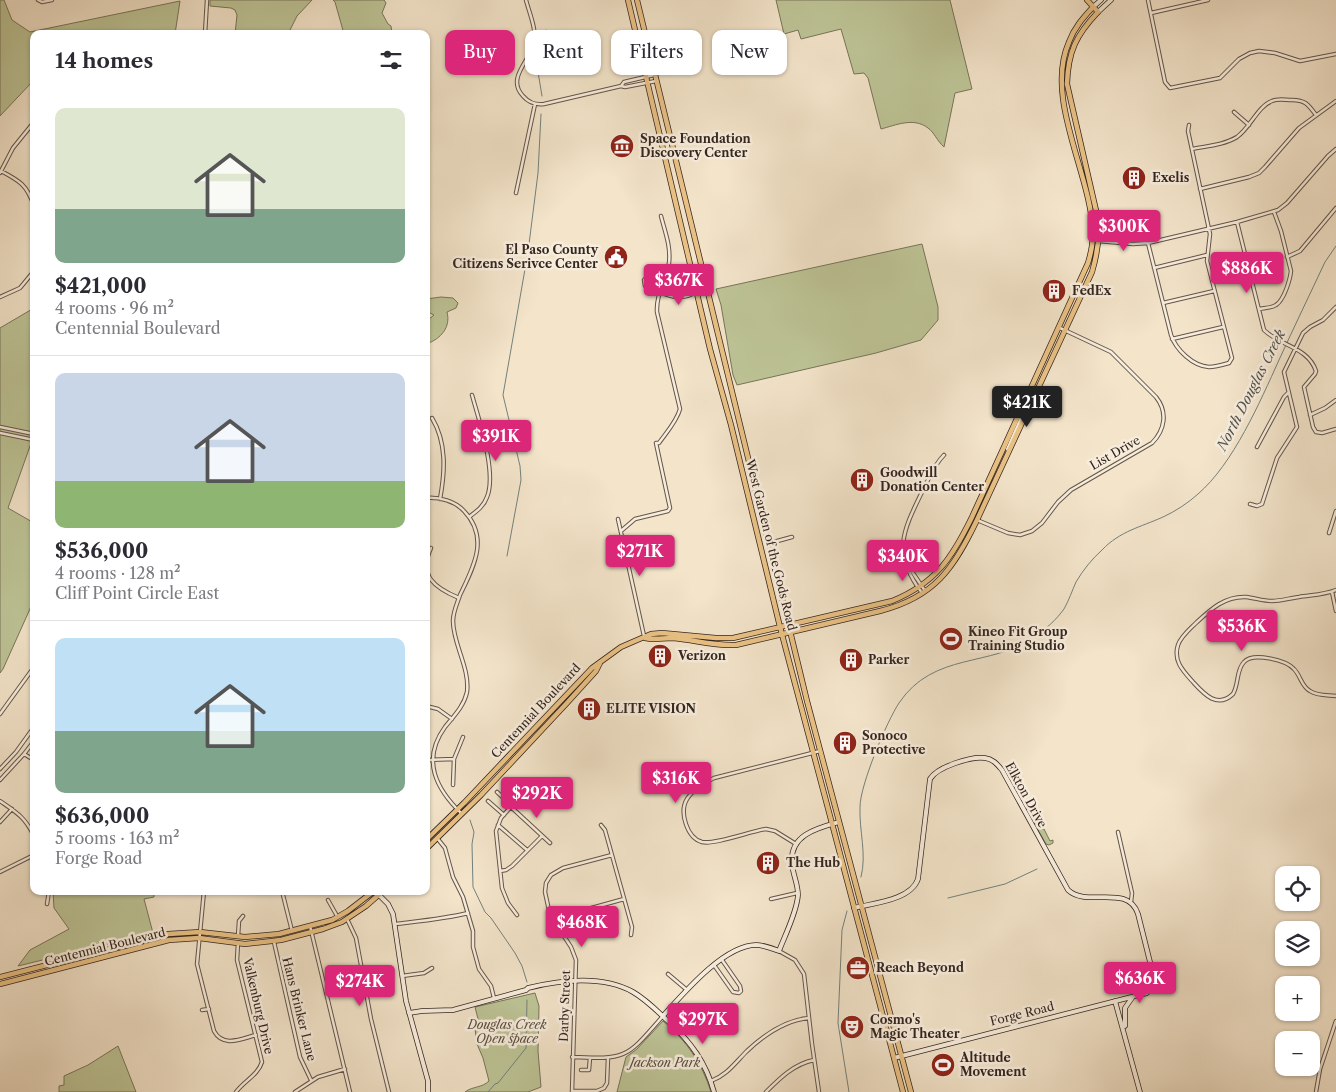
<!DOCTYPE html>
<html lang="en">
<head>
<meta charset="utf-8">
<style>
  body { margin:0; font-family:"Libre Caslon Text",serif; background:#f7f7f7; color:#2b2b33; height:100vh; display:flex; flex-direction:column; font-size:19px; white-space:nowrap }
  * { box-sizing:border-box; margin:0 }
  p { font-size:16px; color:#7c7c81 }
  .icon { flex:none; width:28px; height:28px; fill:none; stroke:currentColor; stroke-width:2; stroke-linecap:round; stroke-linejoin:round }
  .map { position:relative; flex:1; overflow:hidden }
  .details { position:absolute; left:30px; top:30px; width:400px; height:865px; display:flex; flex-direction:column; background:#fff; border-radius:10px; box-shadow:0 1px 4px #0004 }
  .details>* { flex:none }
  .guide { position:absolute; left:445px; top:30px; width:475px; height:45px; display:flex; gap:10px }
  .fabs { position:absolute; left:1275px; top:866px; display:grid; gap:10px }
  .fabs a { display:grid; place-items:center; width:45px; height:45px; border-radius:10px; background:#fff; box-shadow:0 1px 4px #0004; font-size:25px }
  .price { position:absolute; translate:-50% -42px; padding:0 11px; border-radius:5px; background:#db2777; color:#fff; font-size:16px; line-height:32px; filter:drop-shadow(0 1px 2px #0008) }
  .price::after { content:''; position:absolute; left:50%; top:30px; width:15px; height:11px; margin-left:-8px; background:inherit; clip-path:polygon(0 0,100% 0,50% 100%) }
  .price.current { background:#222; color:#fff }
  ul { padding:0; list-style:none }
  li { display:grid; align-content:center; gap:10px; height:265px; padding:0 25px }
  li+li { border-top:1px solid #e1e1e2 }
  li span { display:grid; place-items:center; height:155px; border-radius:10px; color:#555 }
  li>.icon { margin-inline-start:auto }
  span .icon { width:90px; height:90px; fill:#fffc; stroke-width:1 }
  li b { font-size:21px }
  h2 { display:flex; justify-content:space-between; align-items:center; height:60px; padding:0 25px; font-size:21px }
  .pill { padding:0 18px; border-radius:10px; background:#fff; box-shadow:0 1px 4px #0004; font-size:18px; line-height:45px }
  .pill.current { background:#db2777; color:#fff }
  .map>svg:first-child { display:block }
  .green { fill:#bdc496; stroke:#78745a }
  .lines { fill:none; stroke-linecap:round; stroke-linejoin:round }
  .stream { stroke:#72817d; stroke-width:1 }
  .street-casing { stroke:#64554a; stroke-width:4.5 }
  .secondary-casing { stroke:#34251f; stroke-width:5.5 }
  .primary-casing { stroke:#34251f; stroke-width:6 }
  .street { stroke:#f7eddd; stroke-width:2.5 }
  .secondary { stroke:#f7eddd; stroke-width:4 }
  .primary { stroke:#eac285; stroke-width:4.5 }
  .labels { text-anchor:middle; stroke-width:5; stroke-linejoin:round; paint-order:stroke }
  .poi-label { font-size:12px; font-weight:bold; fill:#34251f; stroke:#f7eddd; text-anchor:start }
  .street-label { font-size:12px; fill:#34251f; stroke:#f7eddd }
  .park-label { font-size:12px; font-style:italic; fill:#564d3d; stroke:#f7eddd }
  .water-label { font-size:14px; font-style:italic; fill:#53534e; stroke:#f7eddd }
</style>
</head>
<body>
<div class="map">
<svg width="1336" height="1092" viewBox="0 0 1336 1092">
  <rect width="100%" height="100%" fill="#f3e4ca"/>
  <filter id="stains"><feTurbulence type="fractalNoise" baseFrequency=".004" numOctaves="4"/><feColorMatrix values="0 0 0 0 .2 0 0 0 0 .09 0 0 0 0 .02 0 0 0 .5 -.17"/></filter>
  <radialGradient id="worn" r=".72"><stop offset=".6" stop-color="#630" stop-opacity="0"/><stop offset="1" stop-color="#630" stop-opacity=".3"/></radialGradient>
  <path class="green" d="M0,0H4L12,20L30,32L180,1L175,34H34V80L0,116Z
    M210,0H312L297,16L288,34H235L237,15L235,10L231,8L210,6Z
    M333,0H384L386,3L382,13L388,24L391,26L392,34H344L335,2Z
    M776,0H950L972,89L955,93L944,147C937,141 934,132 928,128C914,117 896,125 881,129L868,78L864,73L854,74L841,29L801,39L798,30L784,34Z
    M922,244L938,307V320L921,340L876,353L737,385L733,375L721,305L716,289Z
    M441,297L453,298L458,303L456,308L447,312C451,327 441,339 426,344V319H429L434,315L426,311V299Z
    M34,308V435L8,508L34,523V600L3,669L0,673V328Z
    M1031,804H1033L1032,806L1042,827V829H1044L1050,841L1053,840V843L1049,845L1046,844L1027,810V806Z
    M53,891H154V897L144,899L153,933L18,966L30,950L69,929L54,908Z
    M535,993L539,1006L538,1051L541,1087L528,1092H465C473,1086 482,1088 489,1081L483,1058L477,1044L475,1029L478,1019L475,1007Z
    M663,1021C686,1040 702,1063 711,1092H617L626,1057L637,1049Z
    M118,1046L136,1092H59V1086L64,1085V1076L88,1065Z"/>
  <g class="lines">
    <path class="stream" d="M542,96L538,72L546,43V30
      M507,556L521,480L520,466L503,395L528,252L538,173L541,114
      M470,820L474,832L472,844L473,887L485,912L491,918L515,953L522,966L527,982
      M861,877C867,854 859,831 860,807C860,785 887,721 899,703C934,651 991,668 1034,637C1046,629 1056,620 1064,609C1069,600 1072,591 1076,582C1083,570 1092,559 1102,550C1120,531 1141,527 1163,517C1176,511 1188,503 1198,494C1233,464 1260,402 1279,360C1294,327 1310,294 1325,262L1336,246
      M948,898L1005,884L1037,869
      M847,911L842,930L838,1023L849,1092
      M488,1092L495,1084L498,1083L526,1048L527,1000"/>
    <g class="street-casing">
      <path id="street" d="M38,0L42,2L52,0
        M526,0C529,12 537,30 534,43C530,61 506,78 523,96C529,103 535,105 544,104L621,86L624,82L654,75
        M1148,0L1165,82L1170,88L1220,78L1239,59L1250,53L1259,51L1275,53L1300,61L1336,54
        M1151,13L1208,0
        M205,34L207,0
        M621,86L625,87L656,81
        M1234,112L1249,125
        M1192,149C1207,146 1224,145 1237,137C1250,128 1258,106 1272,101C1278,98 1285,100 1292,100C1305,100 1308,104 1316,115
        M1,171C20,181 27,185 34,206
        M0,173L13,148L34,122
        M1200,189L1249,177L1259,173L1265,167L1299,128L1336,101
        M516,193L535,104
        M1237,222L1264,330C1280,346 1308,347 1316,371L1315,374L1304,387L1313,427L1316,432L1322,433L1336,429
        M1098,241L1133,244L1148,243L1237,222L1278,210L1287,203L1328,156L1336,149
        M1148,243L1171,335C1176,350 1193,366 1209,367C1215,367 1222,365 1229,363L1232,358L1207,261L1210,234L1188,131L1189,125
        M1287,257L1300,251L1336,208
        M1154,268L1207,255
        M667,273L671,285L676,291H697
        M676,291C661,291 659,279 648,276L644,280L645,286C662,293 680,304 697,291
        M0,297L20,288L34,271
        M1163,303L1214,291
        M1259,309C1264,308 1272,308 1276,305C1284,300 1290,280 1291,271L1281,231L1274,212
        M1172,339L1223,327
        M1310,415L1325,408L1336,400
        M432,418C447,443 445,472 440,499
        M0,427L34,434
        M0,433L34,440
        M1257,447L1284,397L1288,393
        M426,498C440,497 455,501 464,511C490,538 473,568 460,595C457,604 453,612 453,621C453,644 470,668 467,692C464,706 454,716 445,727C421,760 436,789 462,814
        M1250,504L1257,506L1262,504L1277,458L1297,427L1284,372L1303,333L1310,327L1323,320L1336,307
        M469,517C477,511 484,506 487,497C497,473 479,420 472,395
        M618,519L644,636
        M977,520L1008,533L1020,535L1032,531L1042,523L1058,502L1071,490L1152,443C1165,430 1168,412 1156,397L1111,352L1060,328
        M621,531L635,519L668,511L670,508L656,443H659C666,433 677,421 680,409L657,312C656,294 666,280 669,263C671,246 665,232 661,216
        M1329,533L1336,511
        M770,543L792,537
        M431,548C418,576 435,588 459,598
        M907,567L911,570L925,591
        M1336,590C1324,595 1311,595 1299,597C1290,598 1281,601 1272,601C1263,601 1255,598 1246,597C1225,596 1211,609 1197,622C1190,629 1181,636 1178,645C1173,661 1183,671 1193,682C1204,694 1217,709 1233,694C1239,684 1236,670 1244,662C1253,652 1286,660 1294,669C1301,676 1301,686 1310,691C1317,696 1328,695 1336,696
        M1332,592L1336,611
        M922,593C892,553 902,533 922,492C929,479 933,466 944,455
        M426,675V695
        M426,706L438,709L452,719
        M0,714L34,667
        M24,754L34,760
        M426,760L454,759
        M0,769L16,752L34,727
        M0,780L24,754L34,741
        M453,785L454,759L463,737
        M497,792L512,806
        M0,801C16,812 25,817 34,836
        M488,801L504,815
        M511,807L550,843
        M0,822L12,809
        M498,825L527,850
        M601,825L605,830L632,927L631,935
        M1118,832L1132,893L1131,902
        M437,838L445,848L453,877L463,897L473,931V947L479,969L491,986L494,998
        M796,844L775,831L766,829C751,831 715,845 702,842C687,838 679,812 687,799C692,791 705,782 714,778L820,751
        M500,871L506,870L512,866L542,836
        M0,872L34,855
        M204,891L197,964L214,1031C223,1048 241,1039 256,1035
        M282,891L292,931
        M771,899L797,893
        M328,900L337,916
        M47,904L49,891
        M517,915L508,903L502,888L496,831L501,818L523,793
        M347,919L356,938L371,1019L389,1092
        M395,924C420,921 444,919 468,913
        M556,924L577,912L624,899
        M310,926L350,1092
        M238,936L239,921L243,916
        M274,942L300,1057L311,1080
        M779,951L795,960L804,974L812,1044L819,1092
        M714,965L733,992L739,993L741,991L740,986L722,960
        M668,974L687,990
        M402,976L424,973L432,968
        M202,1010L209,1009
        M572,1057C628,1060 627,1057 663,1016
        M581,1070H589L590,1058
        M711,1081C727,1075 735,1063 747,1051C764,1035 786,1020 809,1018
        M572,1091H597L604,1088L607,1083L608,1058
        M236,1092C244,1081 258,1075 262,1062L237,960L238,943
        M295,1092L318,1077L345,1069
        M572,1092L576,960L571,947L550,915L545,892L546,883L551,875L563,868L612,855
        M766,1092C780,1078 794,1064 814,1060
        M1316,1092L1320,1069L1336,1021"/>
    </g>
    <g class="secondary-casing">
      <path id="secondary" d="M1093,7L1101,0
        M1098,12L1111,0
        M1008,449L1023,415L1022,407
        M377,893L388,904L393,914L406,1001L428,1081V1092
        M854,908C874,903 911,900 918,879L930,779C937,767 971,756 985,758C993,759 997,764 1002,770L1068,890C1087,908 1128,883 1138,914L1154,978V985L1147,993L894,1058
        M1115,1001L1140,1092
        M409,1013L422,1011L453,1010L526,990L528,988C560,980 603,975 633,992C647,1000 658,1012 669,1022C691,1042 706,1063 714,1092
        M663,1016C683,994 724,945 756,945C764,945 771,948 779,951C785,935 797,912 798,895C798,884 793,875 792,864C789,835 817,828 839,822
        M1125,1026V1008L1132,998"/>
    </g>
    <g class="primary-casing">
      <path id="primary" d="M628,0L710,349L731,425L780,627L903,1092
        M637,0L807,701L911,1092
        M645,638C654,640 663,638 673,638C694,640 715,646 736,645L880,611C935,597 954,568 977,520L1092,272C1097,255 1100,237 1098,219L1067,84C1068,52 1076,35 1098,12L1087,0
        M426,840L464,803L592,668L621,647L651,634L662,633L716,638H733L892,601C936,583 952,558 972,517L1088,263C1091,253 1093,243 1093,233C1091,173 1044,99 1069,42C1074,28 1083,18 1093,7
        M426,849L481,795L567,703L596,671L600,663
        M0,977L168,934L200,932L245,937L279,934L332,920L348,911L374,891
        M0,984L169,940L199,938L245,944L281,940L323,929L342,922L366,906L383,891"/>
    </g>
    <use href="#street" class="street"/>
    <use href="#secondary" class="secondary"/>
    <use href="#primary" class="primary"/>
  </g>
  <defs>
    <g id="museum-disc" transform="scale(1.25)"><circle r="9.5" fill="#8f2418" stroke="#f7eddd"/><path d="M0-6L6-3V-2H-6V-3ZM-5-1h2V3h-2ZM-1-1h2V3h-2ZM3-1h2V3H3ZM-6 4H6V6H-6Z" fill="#fff"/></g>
    <g id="building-disc" transform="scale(1.25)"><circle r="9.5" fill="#8f2418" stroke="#f7eddd"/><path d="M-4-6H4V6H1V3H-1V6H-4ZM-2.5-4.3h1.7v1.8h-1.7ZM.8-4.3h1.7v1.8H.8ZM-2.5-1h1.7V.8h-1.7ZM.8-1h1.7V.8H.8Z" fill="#fff"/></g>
    <g id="civic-disc" transform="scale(1.25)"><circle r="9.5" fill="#8f2418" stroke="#f7eddd"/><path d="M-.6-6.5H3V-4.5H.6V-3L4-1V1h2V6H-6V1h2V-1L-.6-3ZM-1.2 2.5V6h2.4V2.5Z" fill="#fff"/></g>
    <g id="stadium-disc" transform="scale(1.25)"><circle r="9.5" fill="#8f2418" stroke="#f7eddd"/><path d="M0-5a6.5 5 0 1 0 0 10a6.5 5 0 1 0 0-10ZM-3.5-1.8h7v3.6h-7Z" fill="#fff"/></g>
    <g id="office-disc" transform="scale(1.25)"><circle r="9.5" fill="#8f2418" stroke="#f7eddd"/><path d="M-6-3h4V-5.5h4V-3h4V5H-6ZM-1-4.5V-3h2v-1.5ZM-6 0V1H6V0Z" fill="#fff"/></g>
    <g id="theatre-disc" transform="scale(1.25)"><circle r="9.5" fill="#8f2418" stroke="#f7eddd"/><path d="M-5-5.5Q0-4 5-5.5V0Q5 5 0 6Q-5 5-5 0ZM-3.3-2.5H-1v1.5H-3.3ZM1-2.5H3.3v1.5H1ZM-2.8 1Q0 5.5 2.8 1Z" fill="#fff"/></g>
  </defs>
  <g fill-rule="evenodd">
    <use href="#museum-disc" x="622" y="146"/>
    <use href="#building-disc" x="1134" y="178"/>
    <use href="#civic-disc" x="616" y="257"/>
    <use href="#building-disc" x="1054" y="291"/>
    <use href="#building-disc" x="862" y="480"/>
    <use href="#stadium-disc" x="951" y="639"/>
    <use href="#building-disc" x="660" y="656"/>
    <use href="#building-disc" x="851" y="660"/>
    <use href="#building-disc" x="589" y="709"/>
    <use href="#building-disc" x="845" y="743"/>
    <use href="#building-disc" x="768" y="863"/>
    <use href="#office-disc" x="858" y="968"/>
    <use href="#theatre-disc" x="852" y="1027"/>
    <use href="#stadium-disc" x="943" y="1065"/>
  </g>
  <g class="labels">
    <g class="poi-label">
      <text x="640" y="143">Space Foundation<tspan x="640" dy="14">Discovery Center</tspan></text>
      <text x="1152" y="182">Exelis</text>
      <text x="598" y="254" text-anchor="end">El Paso County<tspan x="598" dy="14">Citizens Serivce Center</tspan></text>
      <text x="1072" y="295">FedEx</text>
      <text x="880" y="477">Goodwill<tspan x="880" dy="14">Donation Center</tspan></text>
      <text x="968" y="636">Kineo Fit Group<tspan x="968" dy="14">Training Studio</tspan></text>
      <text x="678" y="660">Verizon</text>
      <text x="868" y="664">Parker</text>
      <text x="606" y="713">ELITE VISION</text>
      <text x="862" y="740">Sonoco<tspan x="862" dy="14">Protective</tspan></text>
      <text x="786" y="867">The Hub</text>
      <text x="876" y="972">Reach Beyond</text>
      <text x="870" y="1024">Cosmo's<tspan x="870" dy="14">Magic Theater</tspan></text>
      <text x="960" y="1062">Altitude<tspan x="960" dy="14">Movement</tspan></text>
    </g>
    <g class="street-label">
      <text transform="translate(1115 453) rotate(-30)" y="4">List Drive</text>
      <text transform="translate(771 545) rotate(76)" y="4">West Garden of the Gods Road</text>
      <text transform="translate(536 711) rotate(-47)" y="4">Centennial Boulevard</text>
      <text transform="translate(1026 795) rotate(61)" y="4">Elkton Drive</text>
      <text transform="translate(105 947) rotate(-14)" y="4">Centennial Boulevard</text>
      <text transform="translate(258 1006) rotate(77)" y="4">Valkenburg Drive</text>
      <text transform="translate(565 1006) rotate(-88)" y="4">Darby Street</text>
      <text transform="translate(299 1009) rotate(76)" y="4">Hans Brinker Lane</text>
      <text transform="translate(1022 1014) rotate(-14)" y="4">Forge Road</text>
    </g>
    <g class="park-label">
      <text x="507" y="1029">Douglas Creek<tspan x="507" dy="14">Open space</tspan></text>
      <text x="665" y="1067">Jackson Park</text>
    </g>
    <g class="water-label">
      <text transform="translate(1251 390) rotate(-63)" y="5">North Douglas Creek</text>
    </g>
  </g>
  <rect width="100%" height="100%" filter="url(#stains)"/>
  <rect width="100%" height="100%" fill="url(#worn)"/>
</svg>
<div class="fabs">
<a><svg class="icon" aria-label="locate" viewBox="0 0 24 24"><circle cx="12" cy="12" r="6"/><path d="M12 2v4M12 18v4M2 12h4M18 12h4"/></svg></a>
<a><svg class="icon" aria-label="layers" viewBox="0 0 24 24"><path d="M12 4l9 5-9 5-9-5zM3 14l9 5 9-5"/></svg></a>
<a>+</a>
<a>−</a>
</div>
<b class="price" style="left:1124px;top:252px">$300K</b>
<b class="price" style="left:1247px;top:294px">$886K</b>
<b class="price" style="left:679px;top:306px">$367K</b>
<b class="price current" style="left:1027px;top:428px">$421K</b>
<b class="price" style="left:496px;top:462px">$391K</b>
<b class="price" style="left:640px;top:577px">$271K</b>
<b class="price" style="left:903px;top:582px">$340K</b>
<b class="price" style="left:1242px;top:652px">$536K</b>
<b class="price" style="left:676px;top:804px">$316K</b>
<b class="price" style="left:537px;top:819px">$292K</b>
<b class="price" style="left:582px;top:948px">$468K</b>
<b class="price" style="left:1140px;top:1004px">$636K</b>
<b class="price" style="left:360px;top:1007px">$274K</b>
<b class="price" style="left:703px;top:1045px">$297K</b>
<div class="guide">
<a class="pill current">Buy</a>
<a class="pill">Rent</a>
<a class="pill">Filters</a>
<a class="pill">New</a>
</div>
<section class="details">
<h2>14 homes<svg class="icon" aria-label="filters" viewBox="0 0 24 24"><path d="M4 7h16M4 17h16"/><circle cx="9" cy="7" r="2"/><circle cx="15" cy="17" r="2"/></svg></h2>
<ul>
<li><span style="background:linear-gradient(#dfe7d0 65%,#7fa58c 0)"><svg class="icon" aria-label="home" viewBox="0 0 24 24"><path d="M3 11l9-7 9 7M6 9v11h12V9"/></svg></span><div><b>$421,000</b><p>4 rooms · 96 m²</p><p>Centennial Boulevard</p></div></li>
<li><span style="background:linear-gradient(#c9d6e8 70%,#8fb573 0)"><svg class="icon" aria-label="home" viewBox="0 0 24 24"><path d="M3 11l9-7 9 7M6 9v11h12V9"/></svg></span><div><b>$536,000</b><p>4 rooms · 128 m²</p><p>Cliff Point Circle East</p></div></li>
<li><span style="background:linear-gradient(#bfe0f5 60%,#7fa58c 0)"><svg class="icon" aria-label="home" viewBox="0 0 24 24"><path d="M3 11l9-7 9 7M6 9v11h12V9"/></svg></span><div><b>$636,000</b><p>5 rooms · 163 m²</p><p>Forge Road</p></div></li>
</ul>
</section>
</div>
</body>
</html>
